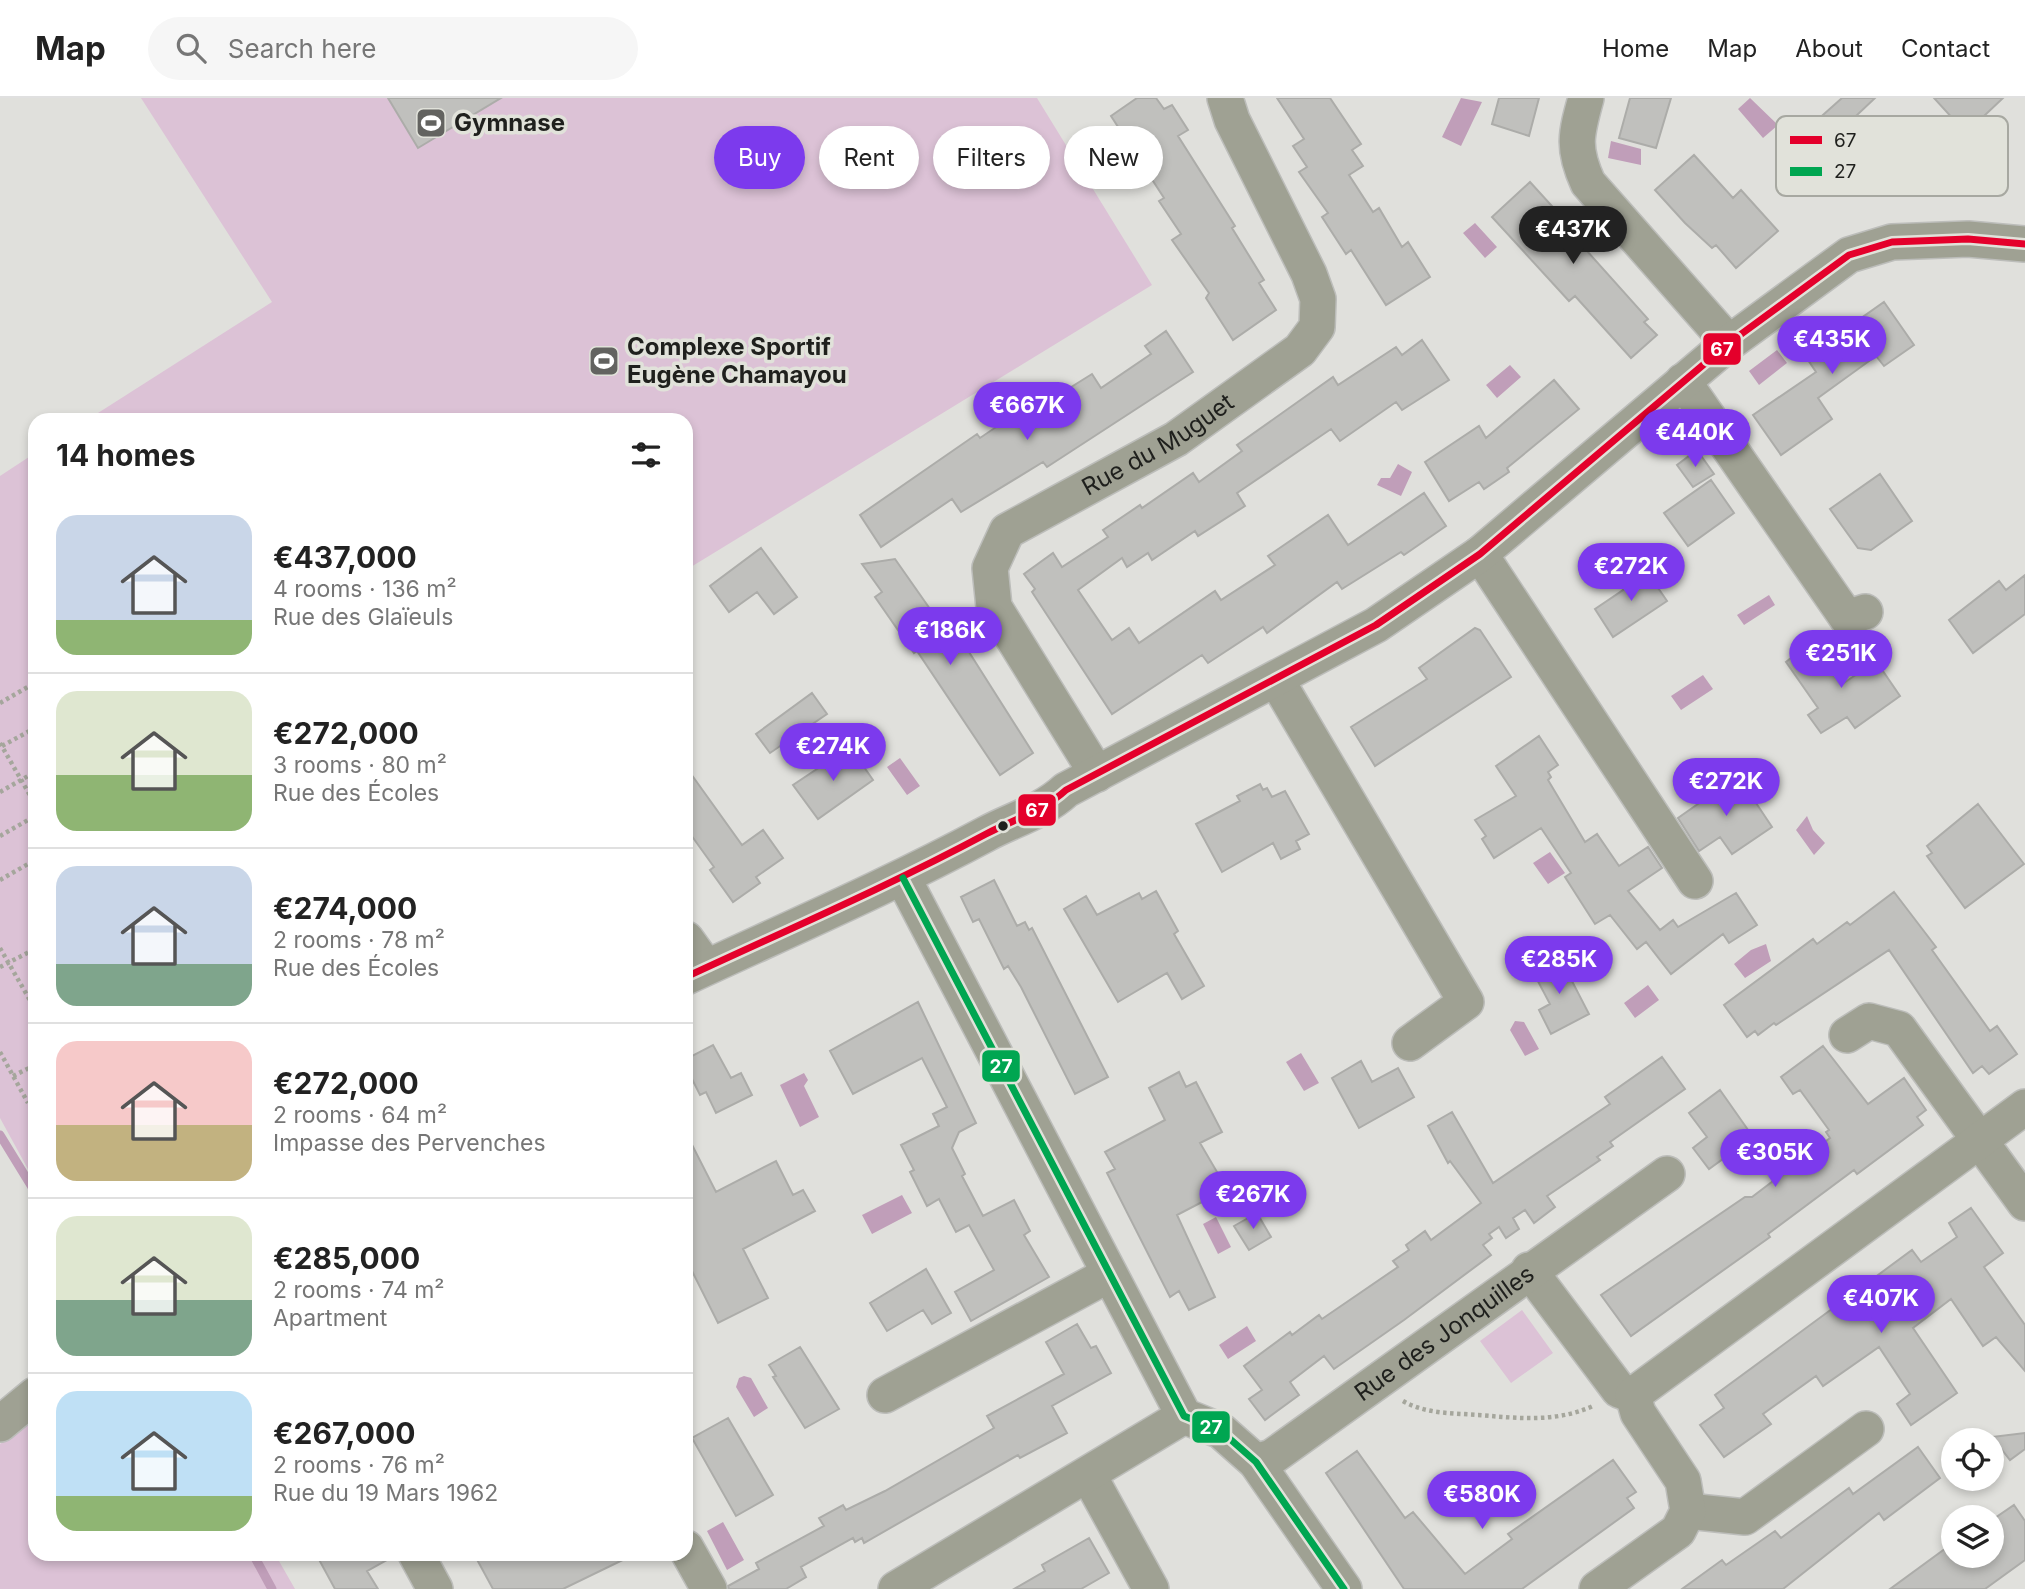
<!DOCTYPE html>
<html lang="en">
<head>
<meta charset="utf-8">
<style>
  body { margin:0; font-family:Inter,sans-serif; background:#f6f6f6; color:#222; height:100vh; display:flex; flex-direction:column; font-size:26px; white-space:nowrap }
  * { box-sizing:border-box; margin:0 }
  p { font-size:23px; color:#767676 }
  .icon { flex:none; width:38px; height:38px; fill:none; stroke:currentColor; stroke-width:2; stroke-linecap:round; stroke-linejoin:round }
  .map { position:relative; flex:1; overflow:hidden }
  .sheet { position:absolute; left:28px; top:315px; width:665px; height:1148px; display:flex; flex-direction:column; background:#fff; border-radius:21px; box-shadow:0 4px 10px #0003 }
  .sheet>* { flex:none }
  .guide { position:absolute; left:714px; top:28px; width:665px; height:63px; display:flex; gap:14px }
  .tools { position:absolute; left:1941px; top:1330px; display:grid; gap:14px }
  .tools a { display:grid; place-items:center; width:63px; height:63px; border-radius:50%; background:#fff; box-shadow:0 4px 10px #0003; font-size:35px }
  .price { position:absolute; translate:-50% -60px; padding:0 16px; border-radius:24px; background:#7c3aed; color:#fff; font-size:23px; line-height:46px; filter:drop-shadow(0 2px 4px #0008) }
  .price::after { content:''; position:absolute; left:50%; top:42px; width:21px; height:16px; margin-left:-10px; background:inherit; clip-path:polygon(0 0,100% 0,50% 100%) }
  .price.selected { background:#222; color:#fff }
  ul { padding:0; list-style:none }
  li { display:flex; align-items:center; gap:21px; height:175px; padding:0 28px }
  li+li { border-top:2px solid #e0e0e0 }
  li span { display:grid; place-items:center; flex:none; width:196px; height:140px; border-radius:21px; color:#555 }
  li>.icon { margin-inline-start:auto }
  span .icon { width:84px; height:84px; fill:#fffc; stroke-width:1 }
  li b { font-size:30px }
  h2 { display:flex; justify-content:space-between; align-items:center; height:84px; padding:0 28px; font-size:30px }
  .chip { padding:0 24px; border-radius:32px; background:#fff; box-shadow:0 4px 10px #0003; font-size:24px; line-height:63px }
  .chip.selected { background:#7c3aed; color:#fff }
  header { display:flex; align-items:center; gap:42px; box-sizing:border-box; height:98px; padding:0 35px; background:#fff; border-bottom:2px solid #e0e0e0 }
  header strong { font-size:33px }
  nav { display:flex; gap:38px; margin-inline-start:auto; font-size:24px }
  .search { width:490px; height:63px; background:#f6f6f6; display:flex; align-items:center; gap:18px; box-sizing:border-box; padding:0 24px; border-radius:38px; color:#767676; font-size:26px }
  .map>svg:first-child { display:block }
  .green { fill:#dcc2d6 }
  .water { fill:#c09eb9 }
  .lines { fill:none; stroke-linecap:round; stroke-linejoin:round }
  .stream { stroke:#c09eb9; stroke-width:9 }
  .building { fill:#c0c0bd; stroke:#acaca9; stroke-width:2 }
  .minor-casing { stroke:#bcbdba; stroke-width:38 }
  .path { stroke:#a5a69c; stroke-width:4.5; stroke-dasharray:3.5 3.5; stroke-linecap:butt }
  .minor { stroke:#9fa193; stroke-width:35 }
  .bus-1-casing { stroke:#e1e2da; stroke-width:12 }
  .bus-2-casing { stroke:#e1e2da; stroke-width:12 }
  .bus-1 { stroke:#e4002b; stroke-width:7 }
  .bus-2 { stroke:#00a651; stroke-width:7 }
  .bus-dot { fill:#1f201d; stroke:#e1e2da; stroke-width:2.5 }
  .labels { text-anchor:middle; stroke-width:7; stroke-linejoin:round; paint-order:stroke }
  .poi-label { font-size:24px; font-weight:bold; fill:#1f201d; stroke:#e1e2da; text-anchor:start }
  .street-label { font-size:24px; fill:#1f201d; stroke:#e1e2da }
  .key { fill:#e1e2da; stroke:#a7a8a1; stroke-width:2 }
  .key-label { font-size:19px; fill:#1f201d }
  .line-badge { stroke:#e1e2da; stroke-width:2.5 }
  .badge-label { font-size:19px; text-anchor:middle; font-weight:bold; fill:#fff }
</style>
</head>
<body>
<header>
<strong>Map</strong>
<div class="search"><svg class="icon" aria-label="search" viewBox="0 0 24 24"><circle cx="10" cy="10" r="6"/><path d="M15 15l6 6"/></svg>Search here</div>
<nav><a>Home</a><a>Map</a><a>About</a><a>Contact</a></nav>
</header>
<div class="map">
<svg width="2025" height="1491" viewBox="0 0 2025 1491">
  <rect width="100%" height="100%" fill="#e0e0dc"/>
  <path class="green" d="M141,0H1037L1152,187L686,472V322H87L272,204Z
    M35,355V1084L0,1020V378Z
    M1522,1212L1553,1255L1511,1285L1480,1243Z
    M35,1319V1456H275L295,1491H0V1346Z"/>
  <path class="water" d="M1461,0L1482,4L1461,48L1442,39Z
    M1750,0L1778,27L1763,40L1738,11Z
    M1611,43L1641,51V67L1608,60Z
    M1475,125L1497,149L1485,160L1463,135Z
    M1777,252L1787,265L1759,287L1749,273Z
    M1510,267L1521,279L1497,300L1486,287Z
    M1398,366L1412,374L1401,398L1377,387L1381,380H1390Z
    M1769,497L1775,507L1744,527L1737,517Z
    M1703,577L1713,591L1681,612L1671,598Z
    M900,660L920,688L907,697L887,669Z
    M1807,718L1813,732L1825,745L1814,757L1796,732Z
    M1550,754L1565,775L1548,786L1533,765Z
    M1766,846L1771,863L1745,880L1734,866L1751,852Z
    M1648,887L1659,902L1635,920L1624,905Z
    M1515,923L1524,924L1539,951L1525,958L1510,932Z
    M1301,955L1319,985L1304,993L1286,964Z
    M804,975L808,982L804,988L819,1019L800,1029L780,987Z
    M902,1097L912,1115L872,1136L862,1117Z
    M1216,1119L1231,1149L1218,1156L1203,1126Z
    M1247,1228L1256,1243L1228,1261L1219,1247Z
    M744,1278L751,1280L768,1310L754,1319L736,1289L739,1280Z
    M723,1424L744,1462L727,1472L707,1433Z"/>
  <g class="lines">
    <path class="stream" d="M0,1037L35,1094
      M253,1456L272,1491"/>
  </g>
  <path class="building" d="M388,0H501L418,50Z
    M1137,0H1156L1164,11L1172,7L1188,32L1178,38L1235,128L1232,130L1264,182L1259,185L1276,212L1233,242L1206,200L1209,195L1172,142L1181,136L1159,103L1164,100L1111,18Z
    M1277,0H1330L1361,46L1352,52L1363,68L1349,77L1373,114L1379,110L1402,149L1408,144L1430,179L1386,207L1351,152L1346,156L1322,119L1328,115L1299,74L1307,69L1293,48L1304,41Z
    M1499,0H1539L1529,38L1492,26Z
    M1630,0H1671L1656,50L1619,40Z
    M1842,0H1875L1857,17L1870,31L1850,49L1847,47L1842,52L1838,48L1820,64L1797,40Z
    M1934,0H2003L1966,35Z
    M1694,57L1733,100L1741,92L1778,133L1736,170L1716,147L1712,150L1685,125L1655,92Z
    M1530,84L1570,128L1573,124L1594,147L1587,153L1648,221L1644,224L1657,237L1631,260L1575,198L1569,203L1492,119Z
    M1884,204L1914,247L1884,268L1876,258L1818,300L1832,321L1781,357L1753,317L1816,274L1806,259Z
    M1166,233L1193,274L1047,369L1043,364L961,414L952,401L881,449L860,417L977,336L980,340L1008,321L1012,326L1092,276L1101,290L1151,256L1145,248Z
    M1422,242L1449,282L1402,312L1396,304L1340,343L1331,331L1237,395L1245,408L1198,438L1195,433L1152,462L1148,455L1127,469L1122,460L1078,492L1112,542L1129,530L1139,545L1215,493L1221,502L1275,467L1268,458L1328,417L1348,447L1424,395L1446,428L1404,457L1401,454L1342,491L1337,484L1267,535L1263,529L1208,565L1202,557L1112,616L1032,494L1035,491L1024,476L1053,455L1062,469L1108,439L1103,432L1140,407L1142,410L1193,375L1199,384L1242,353L1237,347L1333,279L1338,287L1396,249L1402,257Z
    M1554,282L1579,311L1507,370L1509,374L1484,391L1479,384L1449,403L1425,364L1479,328L1486,340Z
    M1697,352L1714,376L1693,389L1677,367Z
    M1880,376L1912,423L1871,452L1858,450L1830,411Z
    M1711,382L1734,415L1688,448L1664,415Z
    M761,450L797,499L774,516L757,494L729,514L710,488Z
    M895,461L956,548L962,543L1033,655L1000,677L917,553L914,555L875,499L882,494L862,466Z
    M1645,471L1667,503L1613,539L1595,511L1623,492L1621,487Z
    M2025,477V516L1973,555L1949,522L1999,483L2006,492Z
    M1475,530L1480,532L1511,579L1375,668L1351,629L1427,581L1419,570Z
    M1811,544L1844,585L1876,563L1900,598L1855,630L1847,619L1821,635L1808,617L1818,610L1786,564Z
    M812,595L827,616L770,655L756,636Z
    M1539,638L1558,667L1548,674L1551,679L1548,682L1585,744L1597,736L1619,768L1648,749L1662,770L1628,793L1660,832L1673,822L1678,829L1736,795L1757,827L1729,845L1723,836L1671,876L1646,844L1637,851L1610,817L1595,826L1565,779L1571,775L1541,730L1494,760L1482,741L1486,738L1475,722L1516,698L1496,668Z
    M850,649L873,682L818,721L793,687Z
    M686,669L742,747L763,732L783,760L756,779L760,785L733,804L710,772L714,769L686,730Z
    M1738,678L1772,729L1732,756L1720,739L1699,753L1678,720Z
    M1260,686L1263,692L1267,690L1272,699L1285,693L1309,736L1296,743L1300,751L1281,761L1273,745L1222,774L1196,726L1240,703L1237,698Z
    M1978,706L2024,766L1965,810L1927,758L1932,755L1927,748Z
    M994,782L1017,828L1025,824L1029,832L1032,830L1108,979L1075,996L1021,889L1008,868L1004,871L979,821L973,824L961,799Z
    M1156,793L1178,833L1174,836L1204,888L1182,901L1167,875L1118,904L1064,811L1086,798L1097,817L1139,795L1142,801Z
    M1894,794L1936,849L1932,852L1990,933L1997,928L2017,956L1989,976L1982,968L1973,975L1889,852L1776,927L1774,925L1758,937L1755,933L1747,939L1724,907L1813,841L1817,846L1847,824L1850,827Z
    M1559,858L1589,916L1551,936L1539,912L1550,906L1532,872Z
    M918,904L976,1025L959,1034L952,1050L965,1076L962,1078L983,1118L1014,1102L1030,1133L1024,1137L1049,1179L971,1223L955,1194L994,1172L969,1127L956,1134L939,1101L927,1108L910,1074L914,1072L901,1047L939,1028L933,1016L947,1009L922,960L853,996L830,953Z
    M713,947L731,980L741,975L752,997L716,1015L706,994L700,997L686,969V961Z
    M1823,948L1868,1006L1904,980L1926,1012L1917,1019L1923,1027L1857,1076L1854,1072L1768,1136L1770,1139L1631,1238L1601,1197L1745,1099H1752L1830,1040L1826,1034L1829,1032L1800,992L1793,996L1781,979Z
    M1662,959L1685,991L1610,1044L1613,1048L1597,1059L1600,1062L1547,1098L1555,1109L1534,1125L1525,1112L1513,1120L1519,1131L1506,1140L1499,1129L1489,1136L1492,1140L1483,1147L1491,1157L1404,1222L1334,1271L1324,1258L1290,1284L1299,1297L1265,1322L1249,1301L1262,1292L1244,1268L1290,1234L1292,1237L1319,1217L1322,1221L1398,1169L1393,1163L1409,1152L1406,1147L1425,1133L1431,1142L1481,1105L1450,1063L1448,1065L1428,1028L1452,1014L1493,1085L1610,1006L1605,999Z
    M1361,963L1372,984L1398,970L1414,999L1359,1030L1332,980Z
    M1179,974L1186,989L1196,984L1222,1034L1200,1045L1227,1091L1177,1117L1215,1199L1189,1212L1179,1193L1170,1199L1107,1075L1115,1071L1105,1054L1165,1022L1149,990Z
    M1720,992L1753,1039L1709,1071L1693,1050L1707,1039L1689,1015Z
    M686,1035L716,1094L776,1063L793,1097L803,1092L815,1113L743,1151L768,1200L718,1225L686,1161Z
    M1971,1110L2003,1155L1984,1169L2025,1227V1273L1996,1239L1983,1248L1951,1201L1913,1230L1957,1295L1911,1327L1897,1306L1910,1296L1879,1249L1823,1288L1816,1278L1763,1316L1771,1326L1724,1359L1700,1327L1724,1310L1715,1297L1912,1152L1921,1164L1957,1139L1949,1125Z
    M1257,1115L1271,1139L1249,1152L1234,1128Z
    M926,1171L951,1215L932,1226L923,1212L887,1233L870,1205Z
    M1077,1226L1091,1250L1096,1248L1111,1275L1052,1308L1067,1335L1020,1360L1018,1357L864,1445L862,1440L855,1444L853,1440L801,1469L806,1479L786,1491H729L728,1488L759,1471L756,1465L824,1428L819,1420L843,1407L846,1412L885,1393L994,1330L987,1318L1064,1276L1046,1244Z
    M800,1249L839,1311L805,1330L773,1279L776,1278L769,1267Z
    M728,1320L773,1397L736,1418L692,1340Z
    M2025,1335V1351L2010,1362L1992,1339Z
    M1918,1349L1940,1380L1884,1422L1879,1415L1783,1491H1682L1722,1462L1726,1467L1775,1433L1781,1440L1849,1390L1853,1396Z
    M1357,1353L1405,1420L1413,1414L1465,1476L1512,1441L1508,1436L1613,1362L1636,1394L1627,1400L1634,1410L1522,1491H1404L1326,1375Z
    M2014,1407L2025,1423V1462L1985,1491H1890L1953,1445V1458H1992V1422Z
    M1089,1440L1109,1475L1081,1491H1014L1045,1473L1042,1467Z
    M316,1456H396V1457L367,1473L378,1491H335Z
    M474,1456H635L563,1491H493Z"/>
  <g class="lines">
    <g class="minor-casing">
      <g id="minor">
        <path d="M1586,0C1576,36 1572,50 1588,85L1729,245"/>
        <path d="M1683,283L1847,520L1865,514"/>
        <path d="M1480,456L1695,783"/>
        <path d="M1276,581L1466,904L1410,945"/>
        <path id="s1" d="M1097,676L994,509L990,470L1007,433L1176,341L1300,252L1317,229L1318,201L1309,176L1232,22L1225,0"/>
        <path d="M903,780L1184,1318L1221,1333L1256,1364L1344,1491"/>
        <path d="M686,841L706,869"/>
        <path d="M686,879C787,832 889,788 986,736C1014,721 1042,714 1066,692L1376,527L1480,456L1729,245L1849,157L1892,144L1968,141L2025,146"/>
        <path d="M1847,937L1869,923L1899,931L2025,1105"/>
        <path d="M1529,1172L1619,1292L1633,1297"/>
        <path d="M885,1297L1108,1177"/>
        <path d="M0,1326L35,1297"/>
        <path id="s2" d="M1256,1364L1272,1359L1667,1076"/>
        <path d="M1089,1378L1151,1491"/>
        <path d="M1688,1413L1745,1419L1866,1331"/>
        <path d="M686,1450L709,1491"/>
        <path d="M416,1456L435,1491"/>
        <path d="M896,1491L1184,1318"/>
        <path d="M1597,1491L1678,1433L1688,1413L1683,1383L1638,1315L1633,1297L2025,1009"/>
      </g>
    </g>
    <path class="path" d="M0,605L33,586
      M0,645L35,706
      M2,648L35,630
      M0,694L35,674
      M0,738L35,718
      M0,782L35,762
      M33,804L35,808
      M0,850L35,911
      M0,869L35,851
      M0,954L28,1005
      M13,978L35,967
      M1403,1303C1426,1316 1452,1315 1478,1317C1518,1320 1555,1325 1593,1308"/>
    <use href="#minor" class="minor"/>
    <g class="bus-1-casing">
      <path id="bus-1" d="M686,879C787,832 889,788 986,736C1014,721 1042,714 1066,692L1376,527L1480,456L1729,245L1849,157L1892,144L1968,141L2025,146"/>
    </g>
    <g class="bus-2-casing">
      <path id="bus-2" d="M903,780L1184,1318L1221,1333L1256,1364L1344,1491"/>
    </g>
    <use href="#bus-1" class="bus-1"/>
    <use href="#bus-2" class="bus-2"/>
  </g>
  <defs>
    <g id="stadium-square" transform="scale(1.575)"><rect x="-9" y="-9" width="18" height="18" rx="4" fill="#636360" stroke="#e1e2da"/><path d="M0-5a6.5 5 0 1 0 0 10a6.5 5 0 1 0 0-10ZM-3.5-1.8h7v3.6h-7Z" fill="#fff"/></g>
  </defs>
  <g fill-rule="evenodd">
    <use href="#stadium-square" x="431" y="25"/>
    <use href="#stadium-square" x="604" y="263"/>
  </g>
  <circle class="bus-dot" cx="1003" cy="728" r="6"/>
  <g class="labels">
    <g class="poi-label">
      <text x="454" y="33">Gymnase</text>
      <text x="627" y="257">Complexe Sportif<tspan x="627" dy="28">Eugène Chamayou</tspan></text>
    </g>
    <g class="street-label">
      <text dy="8" stroke="none"><textPath href="#s1" startOffset="450">Rue du Muguet</textPath></text>
      <text dy="8" stroke="none"><textPath href="#s2" startOffset="229">Rue des Jonquilles</textPath></text>
    </g>
  </g>
  <rect x="1776" y="18" width="232" height="80" rx="10" class="key"/>
  <rect x="1790" y="38" width="32" height="8" fill="#e4002b"/>
  <rect x="1790" y="69" width="32" height="9" fill="#00a651"/>
  <g class="key-label">
    <text x="1834" y="49">67</text>
    <text x="1834" y="80">27</text>
  </g>
  <g class="line-badge">
    <rect x="1702" y="234" width="40" height="34" rx="7" fill="#e4002b"/>
    <rect x="1017" y="695" width="40" height="34" rx="7" fill="#e4002b"/>
    <rect x="981" y="951" width="40" height="34" rx="7" fill="#00a651"/>
    <rect x="1191" y="1312" width="40" height="34" rx="7" fill="#00a651"/>
  </g>
  <g class="badge-label">
    <text x="1722" y="258">67</text>
    <text x="1037" y="719">67</text>
    <text x="1001" y="975">27</text>
    <text x="1211" y="1336">27</text>
  </g>
</svg>
<div class="tools">
<a><svg class="icon" aria-label="locate" viewBox="0 0 24 24"><circle cx="12" cy="12" r="6"/><path d="M12 2v4M12 18v4M2 12h4M18 12h4"/></svg></a>
<a><svg class="icon" aria-label="layers" viewBox="0 0 24 24"><path d="M12 4l9 5-9 5-9-5zM3 14l9 5 9-5"/></svg></a>
</div>
<b class="price selected" style="left:1573px;top:168px">€437K</b>
<b class="price" style="left:1832px;top:278px">€435K</b>
<b class="price" style="left:1027px;top:344px">€667K</b>
<b class="price" style="left:1695px;top:371px">€440K</b>
<b class="price" style="left:1631px;top:505px">€272K</b>
<b class="price" style="left:950px;top:569px">€186K</b>
<b class="price" style="left:1841px;top:592px">€251K</b>
<b class="price" style="left:833px;top:685px">€274K</b>
<b class="price" style="left:1726px;top:720px">€272K</b>
<b class="price" style="left:1559px;top:898px">€285K</b>
<b class="price" style="left:1775px;top:1091px">€305K</b>
<b class="price" style="left:1253px;top:1133px">€267K</b>
<b class="price" style="left:1881px;top:1237px">€407K</b>
<b class="price" style="left:1482px;top:1433px">€580K</b>
<div class="guide">
<a class="chip selected">Buy</a>
<a class="chip">Rent</a>
<a class="chip">Filters</a>
<a class="chip">New</a>
</div>
<section class="sheet">
<h2>14 homes<svg class="icon" aria-label="filters" viewBox="0 0 24 24"><path d="M4 7h16M4 17h16"/><circle cx="9" cy="7" r="2"/><circle cx="15" cy="17" r="2"/></svg></h2>
<ul>
<li><span style="background:linear-gradient(#c9d6e8 75%,#8fb573 0)"><svg class="icon" aria-label="home" viewBox="0 0 24 24"><path d="M3 11l9-7 9 7M6 9v11h12V9"/></svg></span><div><b>€437,000</b><p>4 rooms · 136 m²</p><p>Rue des Glaïeuls</p></div></li>
<li><span style="background:linear-gradient(#dfe7d0 60%,#8fb573 0)"><svg class="icon" aria-label="home" viewBox="0 0 24 24"><path d="M3 11l9-7 9 7M6 9v11h12V9"/></svg></span><div><b>€272,000</b><p>3 rooms · 80 m²</p><p>Rue des Écoles</p></div></li>
<li><span style="background:linear-gradient(#c9d6e8 70%,#7fa58c 0)"><svg class="icon" aria-label="home" viewBox="0 0 24 24"><path d="M3 11l9-7 9 7M6 9v11h12V9"/></svg></span><div><b>€274,000</b><p>2 rooms · 78 m²</p><p>Rue des Écoles</p></div></li>
<li><span style="background:linear-gradient(#f6c9c9 60%,#c2b280 0)"><svg class="icon" aria-label="home" viewBox="0 0 24 24"><path d="M3 11l9-7 9 7M6 9v11h12V9"/></svg></span><div><b>€272,000</b><p>2 rooms · 64 m²</p><p>Impasse des Pervenches</p></div></li>
<li><span style="background:linear-gradient(#dfe7d0 60%,#7fa58c 0)"><svg class="icon" aria-label="home" viewBox="0 0 24 24"><path d="M3 11l9-7 9 7M6 9v11h12V9"/></svg></span><div><b>€285,000</b><p>2 rooms · 74 m²</p><p>Apartment</p></div></li>
<li><span style="background:linear-gradient(#bfe0f5 75%,#8fb573 0)"><svg class="icon" aria-label="home" viewBox="0 0 24 24"><path d="M3 11l9-7 9 7M6 9v11h12V9"/></svg></span><div><b>€267,000</b><p>2 rooms · 76 m²</p><p>Rue du 19 Mars 1962</p></div></li>
</ul>
</section>
</div>
</body>
</html>
